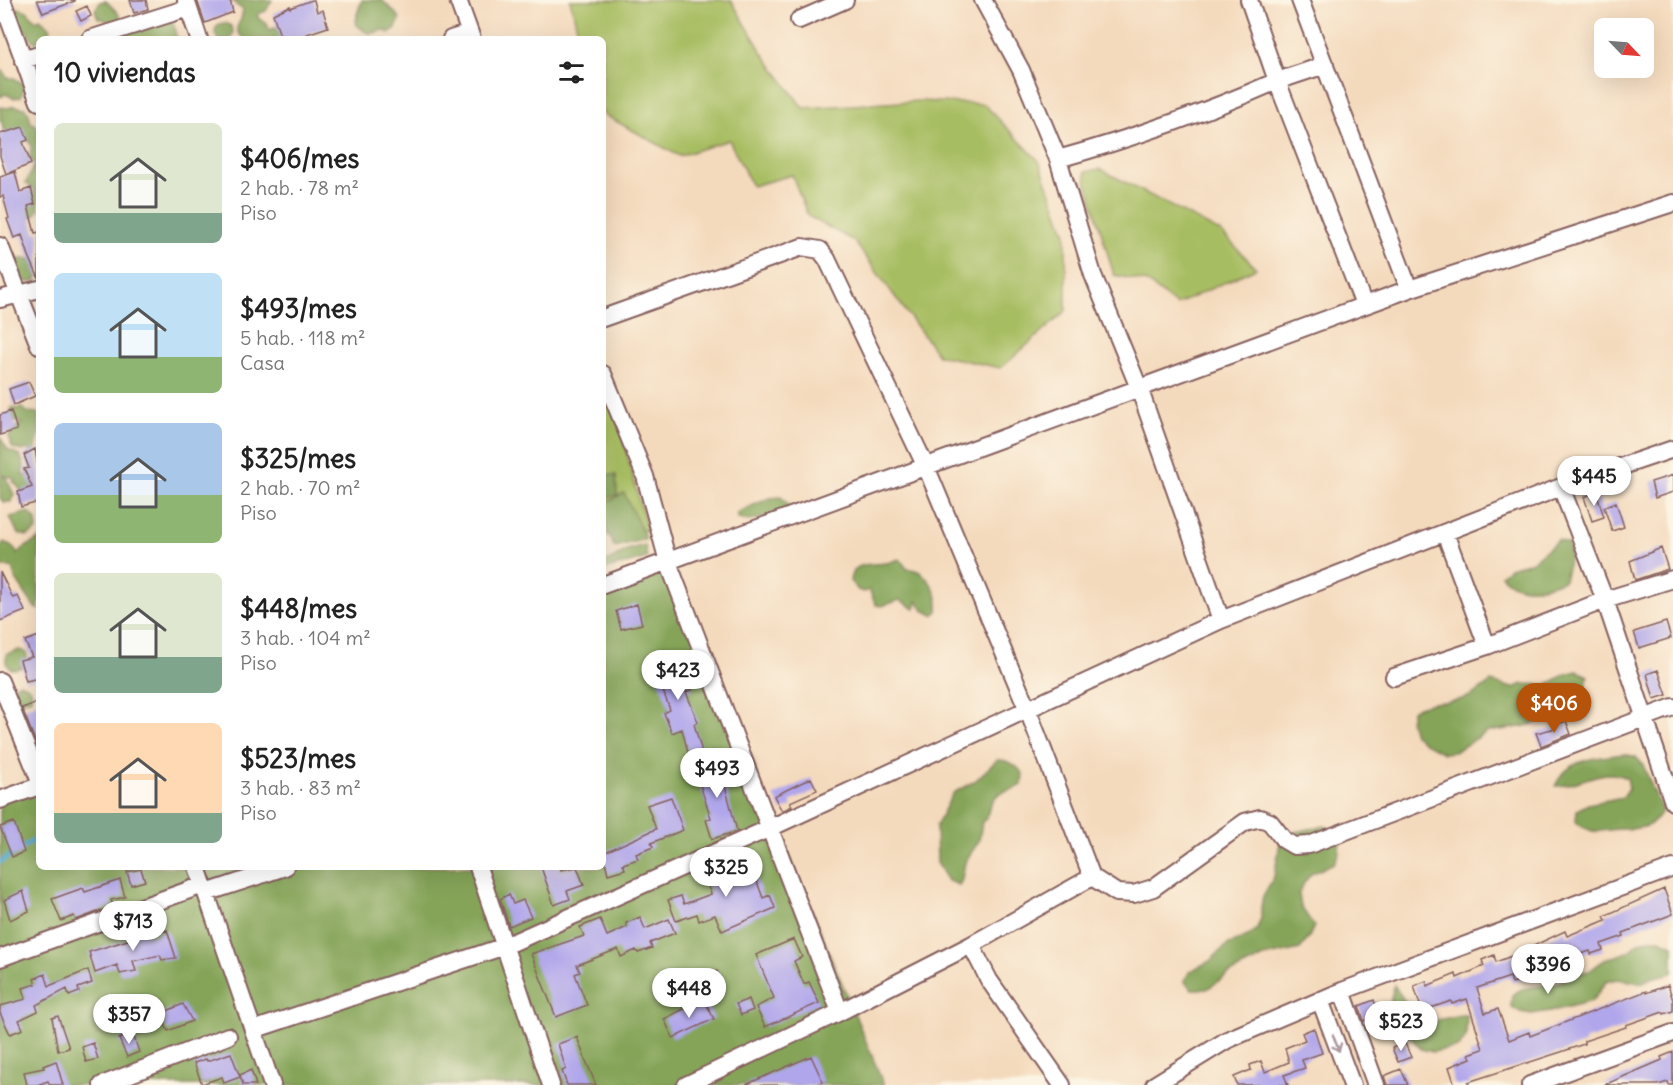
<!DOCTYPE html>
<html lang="es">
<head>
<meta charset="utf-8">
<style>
  body { margin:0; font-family:Delius,sans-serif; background:#f2f2f2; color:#222; height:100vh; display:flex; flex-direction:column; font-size:22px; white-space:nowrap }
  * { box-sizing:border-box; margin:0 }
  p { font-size:20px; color:#767676 }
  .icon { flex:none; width:33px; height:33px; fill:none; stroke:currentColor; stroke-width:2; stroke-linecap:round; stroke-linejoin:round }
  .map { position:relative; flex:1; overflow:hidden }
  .details { position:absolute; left:36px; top:36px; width:570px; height:834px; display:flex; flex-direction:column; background:#fff; border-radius:9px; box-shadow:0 6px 24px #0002 }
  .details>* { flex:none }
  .needle { width:39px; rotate:115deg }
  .fabs { position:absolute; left:1594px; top:18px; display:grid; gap:12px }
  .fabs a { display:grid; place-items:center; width:60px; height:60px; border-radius:9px; background:#fff; box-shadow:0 6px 24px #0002; font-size:30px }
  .price { position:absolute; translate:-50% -51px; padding:0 14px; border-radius:21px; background:#fff; color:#222; font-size:20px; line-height:39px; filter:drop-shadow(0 2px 3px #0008) }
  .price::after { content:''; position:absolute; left:50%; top:36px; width:18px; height:14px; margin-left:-9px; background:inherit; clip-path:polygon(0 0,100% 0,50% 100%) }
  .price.active { background:#b45309; color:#fff }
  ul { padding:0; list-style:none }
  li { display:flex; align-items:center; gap:18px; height:150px; padding:0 18px }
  li span { display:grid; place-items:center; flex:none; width:168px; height:120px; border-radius:9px; color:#555 }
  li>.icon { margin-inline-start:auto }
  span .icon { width:72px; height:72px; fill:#fffc; stroke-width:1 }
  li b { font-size:26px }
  h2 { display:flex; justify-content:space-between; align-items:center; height:72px; padding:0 18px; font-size:26px }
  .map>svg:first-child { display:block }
  .green { fill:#a7bd62; stroke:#786e46; stroke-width:1.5 }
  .forest { fill:#85a458; stroke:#686242; stroke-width:1.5 }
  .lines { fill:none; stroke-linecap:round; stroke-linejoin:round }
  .stream { stroke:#52a6ce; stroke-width:4.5 }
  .building { fill:#b0a6eb }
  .street-casing { stroke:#86605e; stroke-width:20 }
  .street { stroke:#fff; stroke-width:16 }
  .oneway { stroke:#ae9aa0 }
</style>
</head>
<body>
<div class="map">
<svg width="1673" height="1085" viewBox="0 0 1673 1085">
  <rect width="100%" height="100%" fill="#fcf5e5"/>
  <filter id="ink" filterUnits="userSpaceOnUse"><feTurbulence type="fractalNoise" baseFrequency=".0167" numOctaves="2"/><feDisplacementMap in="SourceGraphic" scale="12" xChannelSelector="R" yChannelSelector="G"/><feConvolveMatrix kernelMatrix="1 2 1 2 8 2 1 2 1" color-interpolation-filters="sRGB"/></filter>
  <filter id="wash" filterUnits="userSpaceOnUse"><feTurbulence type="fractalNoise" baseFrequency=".008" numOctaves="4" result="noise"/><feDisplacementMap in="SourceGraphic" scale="24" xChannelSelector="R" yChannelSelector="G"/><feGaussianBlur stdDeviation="1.35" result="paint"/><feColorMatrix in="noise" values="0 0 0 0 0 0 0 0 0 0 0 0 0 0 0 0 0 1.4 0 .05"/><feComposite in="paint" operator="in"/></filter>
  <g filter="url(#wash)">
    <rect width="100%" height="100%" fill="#f4dabd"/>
    <path class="green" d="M570,0H731L762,52L803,108L919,101L984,104L1039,161L1066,234V311L1001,368L938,355L854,241L808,216L792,175L752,186L729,140L679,156L603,114V39H580Z
      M1100,169L1222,233L1256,268L1176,305L1147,282L1114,275L1087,184L1085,172Z
      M603,374L618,420L647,530L603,536Z"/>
    <path class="forest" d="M225,0H272L266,11L258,14V18L268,25V30L278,27L289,39H244L238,32L237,27L241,19L243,10L235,4V2Z
      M362,0H382L400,18L396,28L389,33L383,30C368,36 366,33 356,24L357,14Z
      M106,1L118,13L120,17L115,27L103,19L98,18L95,10L100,2Z
      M18,8L27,11L36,21L40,19L51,28L47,37L39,39L36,43L30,38L27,31L20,28L14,14Z
      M171,18L176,31L175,35L180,39H95Z
      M215 32a9 9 0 1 1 18 0a9 9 0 1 1-18 0Z
      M0,71H3L7,78H14L22,83L24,88L21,97L13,98L6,94L0,97Z
      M14,106L25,108L29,114L31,123L35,124L39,130V210L34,216L28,217L23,212L30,195L36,191L26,183L35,164L30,158L31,145L21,131L14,132L3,130L2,122L0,121V107L8,108Z
      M25,258L32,260L38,272L36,280L29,283L25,281L14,266L18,260Z
      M12,407L17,409L21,407L27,412L38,413L39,415V437L36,445V451L32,453L27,449L22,451L13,448C4,433 12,431 22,423L10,420L9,415Z
      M0,437L8,450L20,455L24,466L22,475L35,476L31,491L23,493L13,481L14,478L0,475Z
      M606,475H616L617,495L604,498L603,477Z
      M5,476L14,494L11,502H3L0,498V478Z
      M624,493L646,539L614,547L603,519V504Z
      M781,497L789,505L784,512L749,521L738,518L737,513L769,498Z
      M29,512L36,520L37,530L28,536L18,534L10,517Z
      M39,539V610L35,608L15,578L12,567H0V547L4,542L14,548L17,554L22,549Z
      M1558,540L1568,544L1570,556L1564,580C1543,589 1517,594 1501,575L1509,568L1531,562Z
      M645,545L647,558L603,570V562L609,561L627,550Z
      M900,559L907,569C926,567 940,594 938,611L933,615L923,610L917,601L915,609L900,600L882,606L876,605L869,590L863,592L858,590L850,581C852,561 870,565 885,563C891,563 894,560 900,559Z
      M668,562L884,1085H0V800L39,786V867H603V585Z
      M19,650L26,652C30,663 22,670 11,669L6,663V654Z
      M1577,671L1588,676L1585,692L1560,712L1549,718L1526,726L1487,732L1454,752L1443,753L1423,742L1414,734L1410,721L1412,710C1431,700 1440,704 1458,700C1471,698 1481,689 1491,682L1513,688L1523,684L1546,685L1566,674Z
      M19,683L27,686L32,692L31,699L14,703L9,690Z
      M1624,754L1636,757L1643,765L1662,811C1650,830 1642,828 1621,829C1597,829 1598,838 1576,822L1577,810L1588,804L1623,797L1629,788L1627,778C1601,765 1580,787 1555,786C1569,757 1595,758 1624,754Z
      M997,760C1007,759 1016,765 1023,773L1022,785C1008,795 999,786 991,805C988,810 987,813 987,819L982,822L979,841L965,862L962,880L959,885L948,881L937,863L936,826L953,793L975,781Z
      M1325,826L1340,839L1339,852L1334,863L1311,874L1304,883L1299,894L1301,907L1314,926L1308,939L1300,949L1264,957L1231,973L1207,989H1192L1184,981L1190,971L1210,961L1227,945L1248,936L1257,929L1261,918V907L1263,896L1274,877L1280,842L1289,833Z
      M1649,939H1660L1673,945V973L1651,978L1641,983L1617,979L1606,982L1592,1001L1556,1010L1532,1014L1520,1012L1511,1006L1512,995L1522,989L1557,983L1578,973L1589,971L1607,958L1617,956L1629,951L1638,943Z
      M1394,985L1414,1015L1423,1022C1439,1022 1452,1014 1467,1015L1466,1037L1459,1047L1433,1052L1421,1049L1405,1031L1394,1027L1387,1018Z"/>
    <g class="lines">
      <path class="stream" d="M0,862L39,837"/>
    </g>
    <g id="blocks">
      <path class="building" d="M37,0H75V1L43,13Z
        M130,0H146L148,9L134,13Z
        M197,0H230L233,12L205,23Z
        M312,0H314L317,12L323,10L328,27L307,34L308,39H281L273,14L290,6V8Z
        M87,6L91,16L81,21L76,11Z
        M23,127L28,140L23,142L31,164L6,174L0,156V134Z
        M15,172L20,192L31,188L35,204L28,206L35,233L39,232V279L29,256L22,235L14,238L7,219L9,218L3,196L0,197V177Z
        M29,382L35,396L14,405L9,389Z
        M11,411L17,430L0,435V415Z
        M35,449L39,473V502L21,507L18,492L32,487L24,469L29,468L24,455Z
        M1673,475V492L1655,498L1651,482Z
        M1596,492L1604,517L1592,521L1584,497Z
        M1616,502L1624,527L1612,531L1604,507Z
        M1661,548L1668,569L1635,580L1630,561Z
        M0,572L13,598L18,596L25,611L0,621Z
        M637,604L642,624L621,629L616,611Z
        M1666,622L1671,638L1639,648L1634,632Z
        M39,636V678L26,681L20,660L32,657L25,641Z
        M674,652L692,690L686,692L698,722L694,724L702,752L689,757L682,729L672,733L664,713L670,710L652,661Z
        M1658,670L1667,695L1654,699L1647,674Z
        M39,702V751L22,708Z
        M1566,721L1571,734L1541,746L1536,733L1556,728L1554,725Z
        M714,751L724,774H722L737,831L712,839L706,820L711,818L700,785L710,781L700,757Z
        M811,778L817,790L790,802L792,806L782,811L774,796Z
        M671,797L683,830L651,843L653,847L636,854L638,859L623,864L625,869L608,874L603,853L656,829L647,805Z
        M14,822L24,852L12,857L0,827Z
        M729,860L734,874L752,868L763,898L770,895L775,908L722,931L715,915L699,921L697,914L676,921L668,900L681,896L684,904L711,894L702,870Z
        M541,867H560L561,870L577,867L584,885L567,891L570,899L554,905Z
        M141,869L145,881L131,885L127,872Z
        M120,880L125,897L111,900L113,906L76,920L74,916L61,921L52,899L83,888L85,892Z
        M1664,889L1673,914L1623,933L1624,936L1601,944L1603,950L1591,954L1590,951L1550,964L1551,967L1524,976L1525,979L1512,983L1510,977L1477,988L1485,1013L1498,1009L1509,1040L1529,1032L1530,1036L1646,991V993L1668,985L1673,1000V1011L1664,1014L1663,1012L1626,1025V1027L1584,1041V1044L1561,1052L1468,1082L1469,1085H1455L1449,1067L1471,1058L1469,1054L1483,1049L1467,999L1452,1004L1451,1001L1422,1011L1414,986L1426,981L1427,986L1456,974L1457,978L1484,966L1482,960L1494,955L1496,962L1532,948L1531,947L1565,931L1567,936L1606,920L1604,916Z
        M23,891L29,911L10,920L4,900Z
        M509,894L513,904L523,900L531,917L509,926L500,899Z
        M640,917L645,929L669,919L675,933L650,943L652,948L638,953L636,950L621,957L618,949L577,965L580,972L575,974L587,1005L556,1017L531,954L584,936L580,927L600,919L607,936L627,927L626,923Z
        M144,928L148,937L167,930L176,958L162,960L160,955L133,961L136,971L120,974L117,965L95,973L89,952L131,939L128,933Z
        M794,939L802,957L794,961L804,984L809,982L819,1003L765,1027L756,1007L774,998L756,955Z
        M88,970L92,983L78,988L79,992L69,996L67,989L36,1005L38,1011L19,1020L23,1029L10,1034L0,1013V1006L26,999L23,988L36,984L34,979L45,974L49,986Z
        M717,971L722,981L698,992L693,982Z
        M704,999L714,1019L673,1038L664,1019Z
        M749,999L753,1010L741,1015L736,1004Z
        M1374,1000L1379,1015L1364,1021L1359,1006Z
        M183,1004L192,1021L168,1031L160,1014Z
        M58,1016L69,1048L58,1051L52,1018Z
        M1314,1028L1322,1053L1302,1060L1305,1068L1284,1075L1288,1085H1237L1234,1077L1251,1070L1250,1065L1261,1061L1265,1072L1289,1062L1285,1048L1305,1040L1302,1033Z
        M133,1034L139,1052L127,1057L119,1039Z
        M577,1037L586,1061L596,1085H567L562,1071L566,1069L558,1044Z
        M93,1043L98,1059L86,1062L82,1047Z
        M1405,1043L1411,1057L1398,1062L1392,1048Z
        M1673,1052V1085H1669L1668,1082L1658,1085H1604L1662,1060L1661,1057Z
        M231,1053L240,1077L224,1083L222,1077L202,1084L194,1063L206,1059L207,1061Z
        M811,1056L823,1082L817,1085H745Z
        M56,1061L63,1085H50L48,1081L37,1085H27L24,1072L44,1068L43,1066Z
        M1401,1069L1408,1085H1387L1384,1076Z
        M251,1070L256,1085H243L240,1075Z"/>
    </g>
  </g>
  <g filter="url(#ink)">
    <use href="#blocks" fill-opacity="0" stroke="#86605e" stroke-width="1.5"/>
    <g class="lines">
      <g class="street-casing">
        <path id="street" d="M2,0L39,102
          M186,0L199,39
          M458,0L472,39
          M983,0L1021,70L1058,159C1130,139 1209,111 1277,81L1249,0
          M1300,0L1409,289L1673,203
          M799,20L845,0
          M90,39L188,8
          M451,39L470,33
          M23,60L39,55
          M1325,65L1277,81L1364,305
          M1058,159L1093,275L1139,388L1221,620
          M0,246L39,345
          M0,299L39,289
          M603,318L802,247L820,250L827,259L927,469L1027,708L1092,877
          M603,374L645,476L668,562L840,1012
          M1561,487L1605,600L1673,802
          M1445,533L1487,646
          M603,585L1409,289
          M1394,677L1487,646L1605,600L1673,579
          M0,681L39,779
          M0,800L39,786
          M197,867L272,1085
          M478,867L551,1085
          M206,893L285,867
          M971,945L989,980L1062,1085
          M0,958L203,885
          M1342,991L1376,1085
          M1320,1000L1352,1085
          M253,1030L505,946L770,828L1221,620L1561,487L1673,449
          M102,1085L228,1036
          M686,1085L840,1012L971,945L1092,877L1117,893L1134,894L1153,888L1245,822L1260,818L1270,822L1284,840L1294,846L1309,845L1673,707
          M1154,1085L1227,1040L1342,991L1673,868
          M1530,1085L1673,1033"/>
      </g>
      <use href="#street" class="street"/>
    </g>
    <defs><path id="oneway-shaft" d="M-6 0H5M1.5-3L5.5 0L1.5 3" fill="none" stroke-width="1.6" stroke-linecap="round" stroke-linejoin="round" transform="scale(1.5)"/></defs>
    <use class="oneway" href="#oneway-shaft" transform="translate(1336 1043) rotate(69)"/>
  </g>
</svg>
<div class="fabs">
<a><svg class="needle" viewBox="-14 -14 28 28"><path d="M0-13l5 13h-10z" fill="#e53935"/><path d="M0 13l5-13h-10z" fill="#767676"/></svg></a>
</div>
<b class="price" style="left:1594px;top:507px">$445</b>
<b class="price" style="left:678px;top:701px">$423</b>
<b class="price active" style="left:1554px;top:734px">$406</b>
<b class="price" style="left:717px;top:799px">$493</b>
<b class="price" style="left:726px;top:898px">$325</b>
<b class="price" style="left:133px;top:952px">$713</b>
<b class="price" style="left:1548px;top:995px">$396</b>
<b class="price" style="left:689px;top:1019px">$448</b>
<b class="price" style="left:129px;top:1045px">$357</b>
<b class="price" style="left:1401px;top:1052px">$523</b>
<section class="details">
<h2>10 viviendas<svg class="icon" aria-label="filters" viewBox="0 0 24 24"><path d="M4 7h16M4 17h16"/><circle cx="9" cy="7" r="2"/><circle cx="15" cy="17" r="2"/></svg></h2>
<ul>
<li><span style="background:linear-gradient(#dfe7d0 75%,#7fa58c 0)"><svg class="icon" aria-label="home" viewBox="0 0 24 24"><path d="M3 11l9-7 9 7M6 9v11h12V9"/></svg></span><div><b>$406/mes</b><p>2 hab. · 78 m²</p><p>Piso</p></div></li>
<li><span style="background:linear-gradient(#bfe0f5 70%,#8fb573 0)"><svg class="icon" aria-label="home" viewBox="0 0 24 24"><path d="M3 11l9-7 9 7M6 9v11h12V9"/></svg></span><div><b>$493/mes</b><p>5 hab. · 118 m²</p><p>Casa</p></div></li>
<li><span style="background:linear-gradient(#a9c7e8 60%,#8fb573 0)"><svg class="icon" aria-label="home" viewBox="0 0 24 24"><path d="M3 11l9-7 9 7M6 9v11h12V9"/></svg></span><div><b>$325/mes</b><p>2 hab. · 70 m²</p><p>Piso</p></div></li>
<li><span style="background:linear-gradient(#dfe7d0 70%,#7fa58c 0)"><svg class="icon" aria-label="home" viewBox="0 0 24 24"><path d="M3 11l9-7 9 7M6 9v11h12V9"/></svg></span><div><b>$448/mes</b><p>3 hab. · 104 m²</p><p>Piso</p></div></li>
<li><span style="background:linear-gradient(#ffd9b3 75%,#7fa58c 0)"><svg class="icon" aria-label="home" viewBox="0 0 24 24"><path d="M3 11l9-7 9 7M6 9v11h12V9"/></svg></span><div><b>$523/mes</b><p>3 hab. · 83 m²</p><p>Piso</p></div></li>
</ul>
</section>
</div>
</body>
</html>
